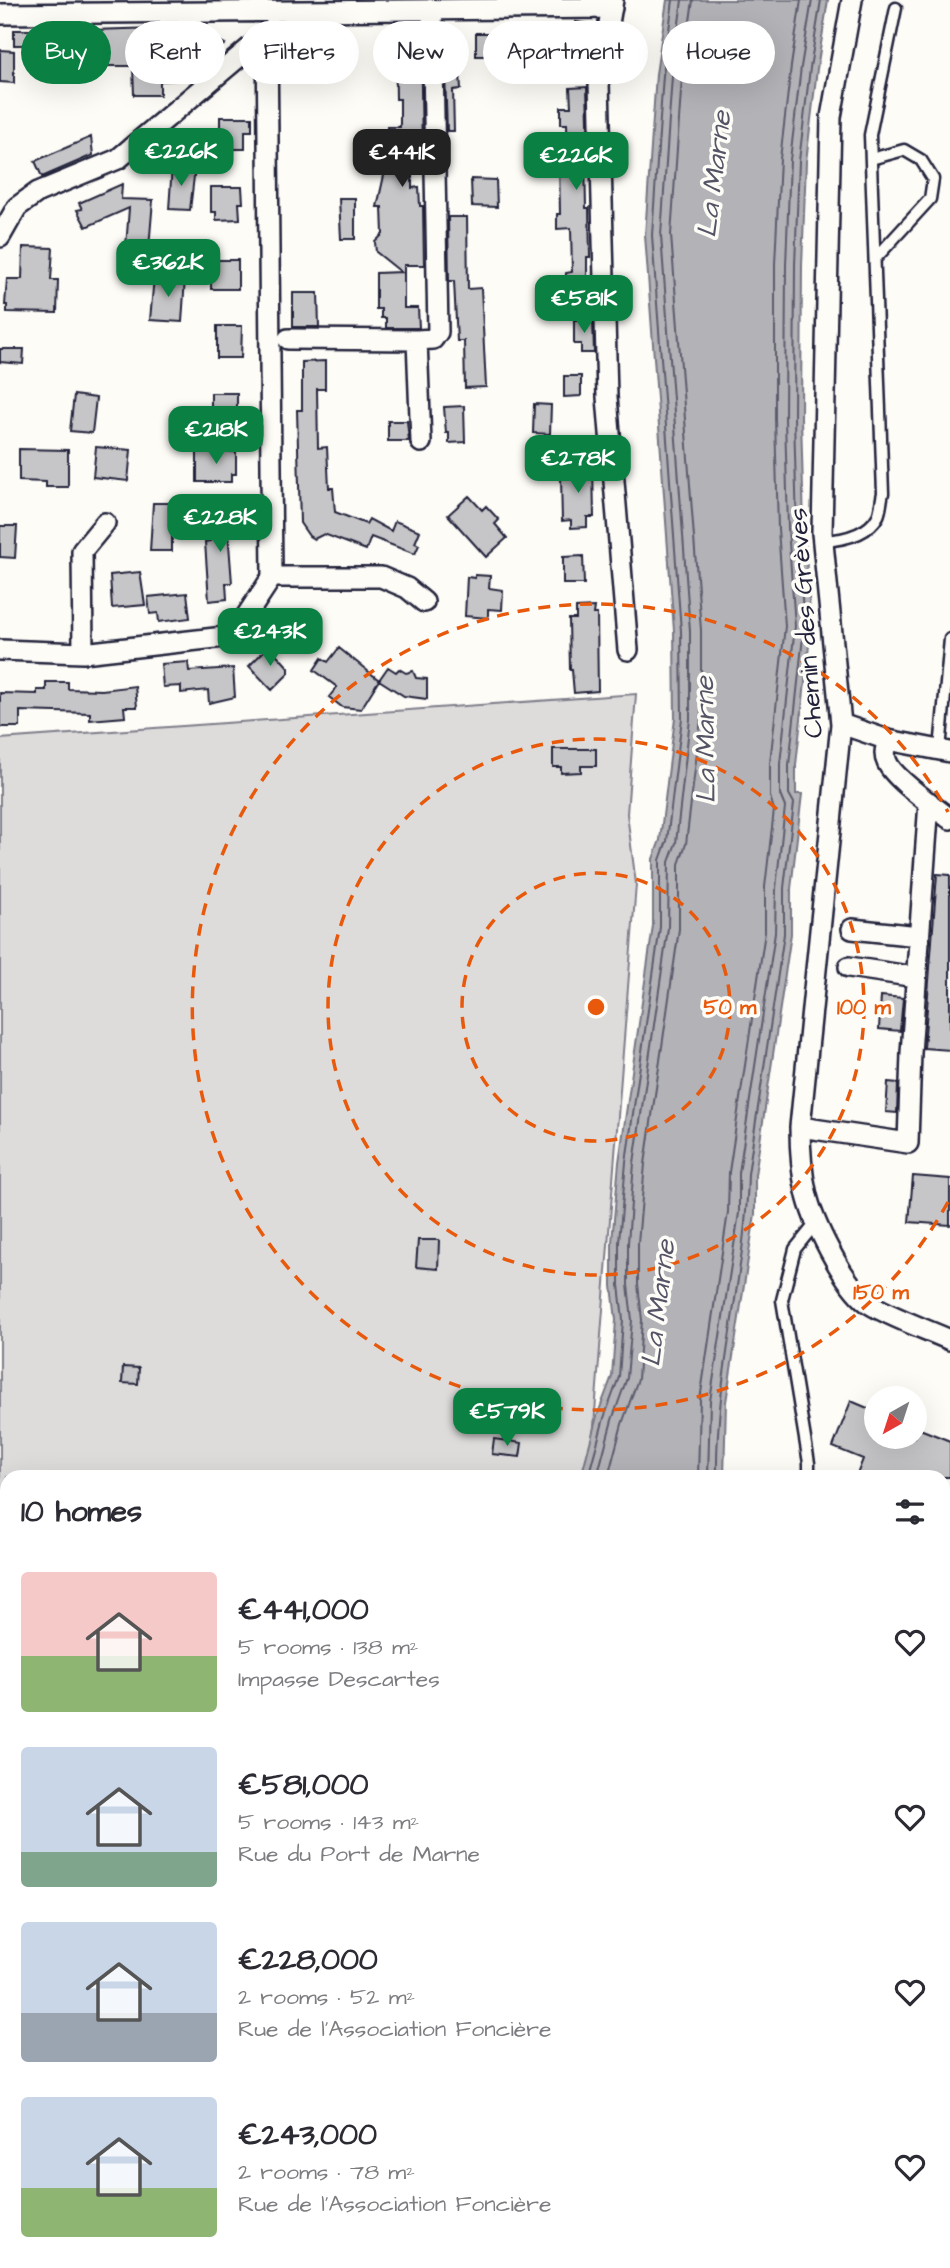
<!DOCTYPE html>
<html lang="en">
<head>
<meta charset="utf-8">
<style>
  body { margin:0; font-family:"Architects Daughter",sans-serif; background:#f7f7f7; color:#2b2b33; height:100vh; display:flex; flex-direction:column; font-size:26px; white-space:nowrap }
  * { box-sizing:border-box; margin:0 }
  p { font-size:23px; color:#7c7c81 }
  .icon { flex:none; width:38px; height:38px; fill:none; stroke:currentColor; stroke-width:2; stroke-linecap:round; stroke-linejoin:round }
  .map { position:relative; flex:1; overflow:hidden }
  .side { position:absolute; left:0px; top:1470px; width:950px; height:798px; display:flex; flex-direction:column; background:#fff; border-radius:21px 21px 0 0; box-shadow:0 7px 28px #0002 }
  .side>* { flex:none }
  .hud { position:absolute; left:21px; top:21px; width:908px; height:63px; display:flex; gap:14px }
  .needle { width:46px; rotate:219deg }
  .buttons { position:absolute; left:864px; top:1386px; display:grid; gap:14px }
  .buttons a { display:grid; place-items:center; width:63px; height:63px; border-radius:50%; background:#fff; box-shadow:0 7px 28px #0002; font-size:35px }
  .price { position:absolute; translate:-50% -60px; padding:0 16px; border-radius:14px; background:#0b8043; color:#fff; font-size:23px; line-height:46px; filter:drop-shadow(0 2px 4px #0008) }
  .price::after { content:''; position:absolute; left:50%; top:42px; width:21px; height:16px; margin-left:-10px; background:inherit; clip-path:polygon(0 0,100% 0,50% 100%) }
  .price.active { background:#222; color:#fff }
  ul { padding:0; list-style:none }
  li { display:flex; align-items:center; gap:21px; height:175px; padding:0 21px }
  li span { display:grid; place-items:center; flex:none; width:196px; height:140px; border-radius:7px; color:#555 }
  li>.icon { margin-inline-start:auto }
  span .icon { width:84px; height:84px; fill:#fffc; stroke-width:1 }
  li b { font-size:30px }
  h2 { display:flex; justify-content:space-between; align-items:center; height:84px; padding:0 21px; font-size:30px }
  .chip { padding:0 24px; border-radius:32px; background:#fff; box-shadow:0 7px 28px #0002; font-size:24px; line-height:63px }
  .chip.active { background:#0b8043; color:#fff }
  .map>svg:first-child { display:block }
  .green { fill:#dddcdb; stroke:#807f8b; stroke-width:2 }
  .water { fill:#b2b2b7; stroke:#787885; stroke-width:2 }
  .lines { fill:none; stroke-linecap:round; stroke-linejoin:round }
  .shore { stroke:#5c5c6d; stroke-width:2 }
  .building { fill:#c6c6c8; stroke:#22223b; stroke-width:2 }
  .service-casing { stroke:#22223b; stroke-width:15 }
  .minor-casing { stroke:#22223b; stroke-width:24 }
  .service { stroke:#fdfcf7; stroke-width:10 }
  .minor { stroke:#fdfcf7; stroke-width:19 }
  .ring { fill:none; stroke:#e8590c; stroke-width:3.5; stroke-dasharray:12 9 }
  .labels { text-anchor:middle; stroke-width:7; stroke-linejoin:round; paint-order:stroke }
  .street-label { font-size:26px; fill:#22223b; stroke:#fdfcf7 }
  .water-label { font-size:28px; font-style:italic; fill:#545466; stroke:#fdfcf7 }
  .centre { fill:#e8590c; stroke:#fdfcf7; stroke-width:3.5 }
  .ring-label { font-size:21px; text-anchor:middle; font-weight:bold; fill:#e8590c; stroke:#fdfcf7; stroke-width:7; stroke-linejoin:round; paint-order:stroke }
</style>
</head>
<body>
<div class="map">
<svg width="950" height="2268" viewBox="0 0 950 2268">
  <rect width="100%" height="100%" fill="#fdfcf7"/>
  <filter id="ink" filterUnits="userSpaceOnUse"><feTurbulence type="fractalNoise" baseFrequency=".0143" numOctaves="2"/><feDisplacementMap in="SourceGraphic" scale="14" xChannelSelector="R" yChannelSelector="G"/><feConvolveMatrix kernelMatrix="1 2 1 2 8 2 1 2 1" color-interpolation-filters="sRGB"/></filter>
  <g filter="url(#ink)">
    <path class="green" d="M636,694L627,814L636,884L590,1477H7V2261H447L446,2268H0V739Z"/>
    <path class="water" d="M667,0H828L817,69L806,162L802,266L801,417L804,527L811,627L796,765V794H802L791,889V934L755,1175V1214L726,1402L724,1477H581L597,1416L612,1376L616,1320L612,1286V1242L619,1162L653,926V859L660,840L675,718L674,631L645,235L656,74Z
      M441,2261H590V2268H439Z"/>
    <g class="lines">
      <path class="shore" d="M588,1477L604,1418L619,1377L623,1320L619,1285V1242L626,1162L660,927V860L667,841L682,718L681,631L652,235L663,75L673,0
        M597,1477L612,1420L627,1378L632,1320L628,1285V1243L634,1163L668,928L669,862L676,843L690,719V631L661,235L672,76L682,0
        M608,1477L622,1424L638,1379L642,1320L638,1284V1243L645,1164L679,929V864L686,844L701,719V630L671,235L682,77L693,0
        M698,1477L700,1400L728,1212L729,1172L765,932V887L774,810L770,796V763L785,626L778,529L775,418V264L780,159L791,66L801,0
        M708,1477L710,1401L739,1213V1173L775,933L776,888L785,807L780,795V764L795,626L788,528L785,418L786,265L790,160L801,67L812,0
        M717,1477C715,1375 746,1276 748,1174L784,934V888L794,803L789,794V765L804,627L797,528L794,417L795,265L799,161L810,68L821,0"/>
    </g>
    <path class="building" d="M576,22L596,25L592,49L572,46Z
      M190,27L225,44L198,67L174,38L176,80L160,81V95H134L133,66H92V58H50V37H92V30Z
      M14,30H32L33,45H14Z
      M397,30H420L422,151H412V188L419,187L420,206H423L424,265H404V308H418L419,328H386V318H381V309H376V273L401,272L376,252L375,242L383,234L382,207H377L387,162V127H400V99H396L395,32Z
      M306,32H330L333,69L289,68L287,39H306Z
      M476,33H500V56H476Z
      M0,50L14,51V83L0,82Z
      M445,73H460L461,89L453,90L454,131H447Z
      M587,87L589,158H585L586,208H589L590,257H587V298H565L566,273L572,272L571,228L557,229V214H560L559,160L568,159L567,124H561V107H571L570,88Z
      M220,117H252V131H245V149H220Z
      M91,137L93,155L42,177L35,161Z
      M172,166L195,168L190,210L169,209Z
      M471,179L496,180L497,207L472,206Z
      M122,184L121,199L153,200L149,248L126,247L129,208L86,227L77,210L82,209L79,203Z
      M211,187H242L243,203H239L240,219L216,220V212H211Z
      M339,198H355V239H341Z
      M448,217H467L468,289L481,288L486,387L465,388L464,341H457L454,281H449Z
      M23,247L53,248L51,280H58L57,313L7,312V305H5L7,279H22Z
      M211,260H238V289H211Z
      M154,277L185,278L182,322L150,320Z
      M293,293H318L319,327H293Z
      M574,320H593L594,353H581V344H574Z
      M217,326H242L241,358H217Z
      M0,349H24L23,364L0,362Z
      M325,361V389H317L318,448L327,447L329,488H333L335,512L366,524L369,519L391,531L395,521L420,531L415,543L419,545L415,554L371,537L366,550L324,534L314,539L309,536L300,523L297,410H302V362Z
      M564,376H581V396L564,397Z
      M211,393H237V423H211Z
      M74,395L96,398L92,433L70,431Z
      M534,404L551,405L550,434L533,433Z
      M464,406L465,442L449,443V433H446L444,407Z
      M388,421H407L409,441H388Z
      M96,447L131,450L128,481L93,477Z
      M19,449L68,450V487H46V482L19,481Z
      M197,450L236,452V474H231V482H197Z
      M593,463L594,517H587V527L571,528V520L562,521L561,477H572V464Z
      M469,496L482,510L486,506L499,520L495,524L507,538L486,557L448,515Z
      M153,503H172V551H150Z
      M242,513L243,530L228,531L232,583H226L227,599L209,601L205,542L210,541L208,517Z
      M0,526H17L15,558L0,557Z
      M583,556L584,584H563V557Z
      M140,572L145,605L112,608L110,575Z
      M475,575L490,576L489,588L503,590L502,610L488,609V618L465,616L467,577L475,578Z
      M187,593L190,618L159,622L158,613L150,614L148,597Z
      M594,607L593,614H597L598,691L574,693L572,670H570L569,619H576V608Z
      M269,646L289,668V673L272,690L249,666Z
      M339,648L379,680L361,709L342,707L329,697L337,687L314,670L322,658L328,662Z
      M188,662L189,671L233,668L235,697L209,703L208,690L181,693V686L163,687L161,664Z
      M388,667L396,672L399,669L406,673L413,671L416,678L427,679V699L404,696L379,680Z
      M46,682H68V689L102,690L135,686L137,707H124L125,717L90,720V713L20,711V727H0V693L37,694V690H46Z
      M553,749H596V766H581V772L561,773V767H553Z
      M937,874L950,875V1050L924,1048Z
      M881,996L903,998L900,1031L879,1029Z
      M888,1082L898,1083L897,1113L886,1112Z
      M913,1176L950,1179V1225L909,1222Z
      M418,1240H439L438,1269L416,1267Z
      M123,1367L139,1368L138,1384L122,1383Z
      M851,1401L877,1412V1437H915V1427L950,1441V1477H856L863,1459L833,1447Z
      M494,1439L522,1443L520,1457L492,1454Z"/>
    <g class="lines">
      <g class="service-casing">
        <path id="service" d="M871,159L904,150L921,160L933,179L930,199L875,259
          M822,541C841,540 868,535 878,516C881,510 881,500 883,493L870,135L896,8
          M940,750L950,639
          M809,1477V1463L782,1300L795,1249L816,1223
          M890,2261L892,2268"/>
      </g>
      <g class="minor-casing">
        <path id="minor" d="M613,0L599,82L607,397L628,650
          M852,0L831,117L822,533L841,724L800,1127C800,1149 801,1169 806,1191C812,1221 843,1283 867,1302C885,1315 928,1330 950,1340
          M0,14L612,8
          M267,33L272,577
          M0,237L17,207L38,192L118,159L272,29
          M288,339L417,340L433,339L438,332L432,9
          M417,340L421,442
          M0,650L83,653L233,636L272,577H381L407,588L424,602
          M83,653L82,551L105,523
          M841,724L888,740L950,752
          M888,740C886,747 883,754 887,762C893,778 935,807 950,819
          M852,929L919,936
          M849,967L916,977
          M800,1127L908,1143L911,1053L929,802
          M943,1980L950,1973"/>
      </g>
      <use href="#service" class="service"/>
      <use href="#minor" class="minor"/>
    </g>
  </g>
  <g class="ring">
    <circle cx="596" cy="1007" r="134"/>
    <circle cx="596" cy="1007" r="268"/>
    <path d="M948 1202A403 403 0 1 1 948 812"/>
  </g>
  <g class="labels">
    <g class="street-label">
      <text transform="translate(805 623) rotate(-94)" y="9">Chemin des Grèves</text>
    </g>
    <g class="water-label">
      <text transform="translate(713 174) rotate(-83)" y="10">La Marne</text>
      <text transform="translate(704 740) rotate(-91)" y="10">La Marne</text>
      <text transform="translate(657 1303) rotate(-83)" y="10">La Marne</text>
    </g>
  </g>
  <circle cx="596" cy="1007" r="10" class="centre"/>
  <g class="ring-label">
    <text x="730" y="1014">50 m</text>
    <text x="864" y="1014">100 m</text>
    <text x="881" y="1299">150 m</text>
  </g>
</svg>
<div class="buttons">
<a><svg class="needle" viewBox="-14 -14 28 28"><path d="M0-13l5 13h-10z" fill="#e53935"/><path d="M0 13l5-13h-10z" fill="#7c7c81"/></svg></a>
</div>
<b class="price" style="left:181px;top:188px">€226K</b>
<b class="price active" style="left:402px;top:189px">€441K</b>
<b class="price" style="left:576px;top:192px">€226K</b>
<b class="price" style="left:168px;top:299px">€362K</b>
<b class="price" style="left:584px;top:335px">€581K</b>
<b class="price" style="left:216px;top:466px">€218K</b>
<b class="price" style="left:578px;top:495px">€278K</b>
<b class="price" style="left:220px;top:554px">€228K</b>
<b class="price" style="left:270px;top:668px">€243K</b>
<b class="price" style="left:507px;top:1448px">€579K</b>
<div class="hud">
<a class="chip active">Buy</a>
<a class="chip">Rent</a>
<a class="chip">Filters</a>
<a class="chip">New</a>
<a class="chip">Apartment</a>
<a class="chip">House</a>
</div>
<section class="side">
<h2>10 homes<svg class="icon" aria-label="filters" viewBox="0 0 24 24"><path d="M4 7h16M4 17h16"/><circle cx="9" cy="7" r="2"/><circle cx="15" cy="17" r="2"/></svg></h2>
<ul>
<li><span style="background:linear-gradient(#f6c9c9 60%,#8fb573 0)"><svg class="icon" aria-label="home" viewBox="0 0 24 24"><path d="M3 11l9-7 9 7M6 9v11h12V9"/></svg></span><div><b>€441,000</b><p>5 rooms · 138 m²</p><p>Impasse Descartes</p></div><svg class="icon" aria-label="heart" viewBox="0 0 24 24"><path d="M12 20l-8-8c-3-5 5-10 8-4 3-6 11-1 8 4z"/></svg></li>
<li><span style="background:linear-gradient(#c9d6e8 75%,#7fa58c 0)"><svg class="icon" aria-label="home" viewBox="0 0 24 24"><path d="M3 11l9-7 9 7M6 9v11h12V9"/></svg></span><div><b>€581,000</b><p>5 rooms · 143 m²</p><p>Rue du Port de Marne</p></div><svg class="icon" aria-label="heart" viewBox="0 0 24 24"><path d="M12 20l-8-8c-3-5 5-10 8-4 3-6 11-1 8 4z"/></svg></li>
<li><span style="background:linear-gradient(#c9d6e8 65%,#9aa5b1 0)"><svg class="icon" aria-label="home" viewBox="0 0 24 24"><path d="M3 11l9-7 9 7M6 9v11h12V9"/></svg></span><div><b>€228,000</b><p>2 rooms · 52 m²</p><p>Rue de l'Association Foncière</p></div><svg class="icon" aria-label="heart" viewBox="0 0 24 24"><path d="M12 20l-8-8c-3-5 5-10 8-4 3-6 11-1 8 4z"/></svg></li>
<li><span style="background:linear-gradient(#c9d6e8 65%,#8fb573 0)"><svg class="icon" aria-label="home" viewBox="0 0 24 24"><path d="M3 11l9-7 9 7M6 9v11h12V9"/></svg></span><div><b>€243,000</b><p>2 rooms · 78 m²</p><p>Rue de l'Association Foncière</p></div><svg class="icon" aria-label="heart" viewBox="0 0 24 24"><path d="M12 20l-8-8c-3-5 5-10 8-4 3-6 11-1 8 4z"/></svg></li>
</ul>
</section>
</div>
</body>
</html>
